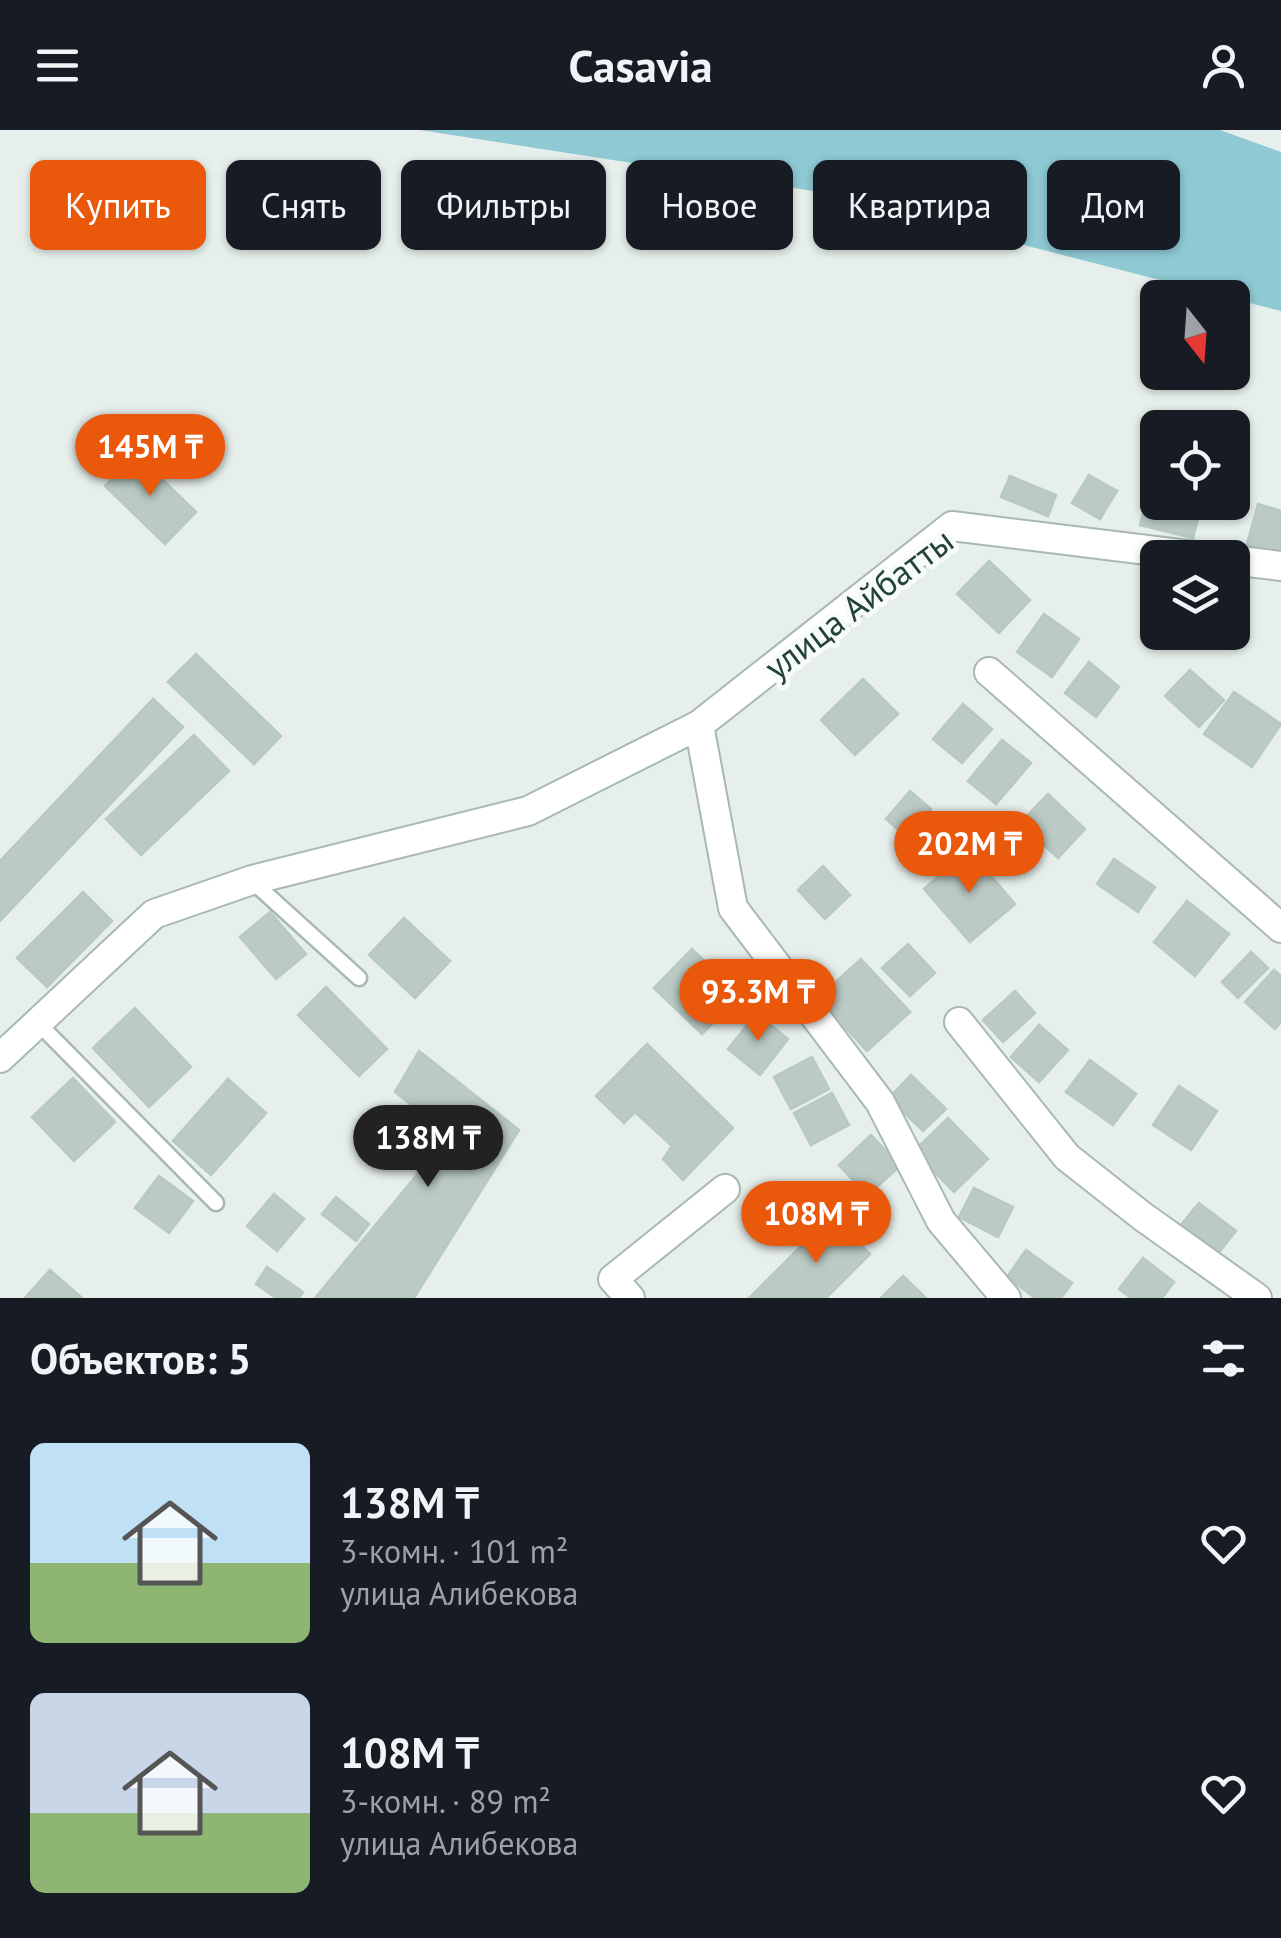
<!DOCTYPE html>
<html lang="ru">
<head>
<meta charset="utf-8">
<style>
  body { margin:0; font-family:"PT Sans",sans-serif; background:#242831; color:#f1f3f6; height:100vh; display:flex; flex-direction:column; font-size:38px; white-space:nowrap }
  * { box-sizing:border-box; margin:0 }
  p { font-size:32px; color:#9ea1a6 }
  .icon { flex:none; width:55px; height:55px; fill:none; stroke:currentColor; stroke-width:2; stroke-linecap:round; stroke-linejoin:round }
  .map { position:relative; height:1168px; overflow:hidden }
  .panel { display:flex; flex-direction:column; background:#171b24; flex:1 }
  .panel>* { flex:none }
  .guide { position:absolute; left:30px; top:30px; width:1222px; height:90px; display:flex; gap:20px }
  .needle { width:65px; rotate:163deg }
  .controls { position:absolute; left:1140px; top:150px; display:grid; gap:20px }
  .controls a { display:grid; place-items:center; width:110px; height:110px; border-radius:15px; background:#171b24; box-shadow:0 2px 8px #0004; font-size:50px }
  .price { position:absolute; translate:-50% -85px; padding:0 22px; border-radius:35px; background:#ea580c; color:#fff; font-size:32px; line-height:65px; filter:drop-shadow(0 2px 5px #0008) }
  .price::after { content:''; position:absolute; left:50%; top:60px; width:30px; height:22px; margin-left:-15px; background:inherit; clip-path:polygon(0 0,100% 0,50% 100%) }
  .price.active { background:#222; color:#fff }
  ul { padding:0; list-style:none }
  li { display:flex; align-items:center; gap:30px; height:250px; padding:0 30px }
  li span { display:grid; place-items:center; flex:none; width:280px; height:200px; border-radius:15px; color:#555 }
  li>.icon { margin-inline-start:auto }
  span .icon { width:120px; height:120px; fill:#fffc; stroke-width:1 }
  li b { font-size:42px }
  h2 { display:flex; justify-content:space-between; align-items:center; height:120px; padding:0 30px; font-size:42px }
  .chip { padding:0 35px; border-radius:15px; background:#171b24; box-shadow:0 2px 8px #0004; font-size:35px; line-height:90px }
  .chip.active { background:#ea580c; color:#fff }
  header { display:flex; justify-content:space-between; align-items:center; height:130px; padding:0 30px; background:#171b24; font-size:45px; font-weight:700 }
  .map>svg:first-child { display:block }
  .water { fill:#8ec9d4 }
  .building { fill:#bbcac4; stroke:#b8c9c2; stroke-width:2.5 }
  .lines { fill:none; stroke-linecap:round; stroke-linejoin:round }
  .service-casing { stroke:#a8b8b2; stroke-width:19 }
  .minor-casing { stroke:#a8b8b2; stroke-width:32 }
  .service { stroke:#fff; stroke-width:14 }
  .minor { stroke:#fff; stroke-width:28 }
  .labels { text-anchor:middle; stroke-width:10; stroke-linejoin:round; paint-order:stroke }
  .street-label { font-size:35px; fill:#24423a; stroke:#f7fbf9 }
</style>
</head>
<body>
<header><svg class="icon" aria-label="menu" viewBox="0 0 24 24"><path d="M4 6h16M4 12h16M4 18h16"/></svg>Casavia<svg class="icon" aria-label="person" viewBox="0 0 24 24"><circle cx="12" cy="8" r="4"/><path d="M4 21q1-7 8-7t8 7"/></svg></header>
<div class="map">
<svg width="1281" height="1168" viewBox="0 0 1281 1168">
  <rect width="100%" height="100%" fill="#e6efeb"/>
  <path class="water" d="M420,0H1220L1281,22V181L813,61Z"/>
  <path class="building" d="M136,324L196,382L165,414L105,356Z
    M1089,345L1117,361L1100,389L1072,373Z
    M1010,346L1056,365L1048,386L1001,367Z
    M1150,357L1158,359V372H1202L1193,408L1140,395Z
    M1258,374L1281,381V424L1247,414Z
    M989,431L1030,470L999,503L957,464Z
    M1044,484L1079,509L1052,547L1017,522Z
    M196,524L281,606L254,634L168,552Z
    M1089,532L1119,557L1096,587L1065,563Z
    M1190,540L1224,570L1199,597L1165,566Z
    M863,549L898,584L855,625L821,590Z
    M1234,562L1281,594L1252,637L1204,604Z
    M153,569L183,597L0,791V731Z
    M963,574L992,599L962,633L933,609Z
    M194,605L229,641L141,725L106,689Z
    M1002,610L1031,633L996,674L968,651Z
    M910,661L931,679L906,707L886,689Z
    M1048,664L1085,699L1058,728L1020,693Z
    M969,720L1015,774L970,812L924,759Z
    M1114,729L1155,757L1138,782L1097,754Z
    M823,736L850,765L825,789L798,760Z
    M83,762L112,791L47,857L17,828Z
    M1187,771L1229,804L1195,846L1154,812Z
    M270,782L306,824L276,849L240,807Z
    M404,788L450,831L415,868L369,825Z
    M908,814L935,843L910,866L882,838Z
    M692,819L740,866L702,904L654,858Z
    M1251,822L1268,838L1238,868L1222,852Z
    M861,829L910,882L867,921L818,868Z
    M1274,840L1281,846V892L1275,899L1245,872Z
    M326,857L387,919L359,946L298,885Z
    M1015,861L1035,883L1003,912L983,890Z
    M135,878L191,937L149,977L93,918Z
    M756,884L788,909L760,945L728,919Z
    M1039,895L1068,920L1039,952L1011,927Z
    M647,914L733,998L683,1050L663,1029L672,1016L635,982L624,993L596,966Z
    M419,921L519,1000L414,1168H315L450,1005L395,962Z
    M812,927L829,959L791,979L774,947Z
    M1090,930L1136,964L1113,995L1066,962Z
    M911,945L946,979L923,1001L889,968Z
    M73,948L115,992L74,1031L32,987Z
    M228,949L266,983L211,1045L173,1011Z
    M1179,956L1217,981L1191,1020L1153,995Z
    M832,963L849,995L811,1015L794,983Z
    M948,988L988,1029L954,1062L914,1021Z
    M871,1005L900,1036L867,1066L839,1035Z
    M159,1046L193,1071L169,1103L135,1078Z
    M974,1058L1013,1077L998,1107L959,1087Z
    M274,1064L304,1089L277,1121L247,1096Z
    M336,1067L369,1094L356,1111L322,1084Z
    M1199,1073L1236,1101L1212,1131L1175,1102Z
    M831,1086L870,1124L826,1168H749Z
    M1026,1120L1072,1153L1061,1168H1035L1007,1147Z
    M1143,1128L1174,1152L1162,1168H1131L1119,1159Z
    M267,1137L303,1162L299,1168H276L256,1154Z
    M50,1140L82,1168H25Z
    M903,1146L926,1168H881Z"/>
  <g class="lines">
    <g class="service-casing">
      <path id="service" d="M252,751L359,848
        M37,892L216,1073"/>
    </g>
    <g class="minor-casing">
      <path id="minor" d="M1232,430L1281,436
        M989,542L1281,798
        M699,595L733,778L880,972L941,1091L1006,1168
        M959,892L1067,1027L1142,1086L1257,1168
        M0,928L154,784L252,750L528,681L699,595L952,396L1212,428
        M630,1168L613,1149L725,1059"/>
    </g>
    <use href="#service" class="service"/>
    <use href="#minor" class="minor"/>
  </g>
  <g class="labels">
    <g class="street-label">
      <text transform="translate(859 474) rotate(-37)" y="12">улица Айбатты</text>
    </g>
  </g>
</svg>
<div class="controls">
<a><svg class="needle" viewBox="-14 -14 28 28"><path d="M0-13l5 13h-10z" fill="#e53935"/><path d="M0 13l5-13h-10z" fill="#9ea1a6"/></svg></a>
<a><svg class="icon" aria-label="locate" viewBox="0 0 24 24"><circle cx="12" cy="12" r="6"/><path d="M12 2v4M12 18v4M2 12h4M18 12h4"/></svg></a>
<a><svg class="icon" aria-label="layers" viewBox="0 0 24 24"><path d="M12 4l9 5-9 5-9-5zM3 14l9 5 9-5"/></svg></a>
</div>
<b class="price" style="left:150px;top:369px">145M ₸</b>
<b class="price" style="left:969px;top:766px">202M ₸</b>
<b class="price" style="left:758px;top:914px">93.3M ₸</b>
<b class="price active" style="left:428px;top:1060px">138M ₸</b>
<b class="price" style="left:816px;top:1136px">108M ₸</b>
<div class="guide">
<a class="chip active">Купить</a>
<a class="chip">Снять</a>
<a class="chip">Фильтры</a>
<a class="chip">Новое</a>
<a class="chip">Квартира</a>
<a class="chip">Дом</a>
</div>
</div>
<section class="panel">
<h2>Объектов: 5<svg class="icon" aria-label="filters" viewBox="0 0 24 24"><path d="M4 7h16M4 17h16"/><circle cx="9" cy="7" r="2"/><circle cx="15" cy="17" r="2"/></svg></h2>
<ul>
<li><span style="background:linear-gradient(#bfe0f5 60%,#8fb573 0)"><svg class="icon" aria-label="home" viewBox="0 0 24 24"><path d="M3 11l9-7 9 7M6 9v11h12V9"/></svg></span><div><b>138M ₸</b><p>3-комн. · 101 m²</p><p>улица Алибекова</p></div><svg class="icon" aria-label="heart" viewBox="0 0 24 24"><path d="M12 20l-8-8c-3-5 5-10 8-4 3-6 11-1 8 4z"/></svg></li>
<li><span style="background:linear-gradient(#c9d6e8 60%,#8fb573 0)"><svg class="icon" aria-label="home" viewBox="0 0 24 24"><path d="M3 11l9-7 9 7M6 9v11h12V9"/></svg></span><div><b>108M ₸</b><p>3-комн. · 89 m²</p><p>улица Алибекова</p></div><svg class="icon" aria-label="heart" viewBox="0 0 24 24"><path d="M12 20l-8-8c-3-5 5-10 8-4 3-6 11-1 8 4z"/></svg></li>
</ul>
</section>
</body>
</html>
